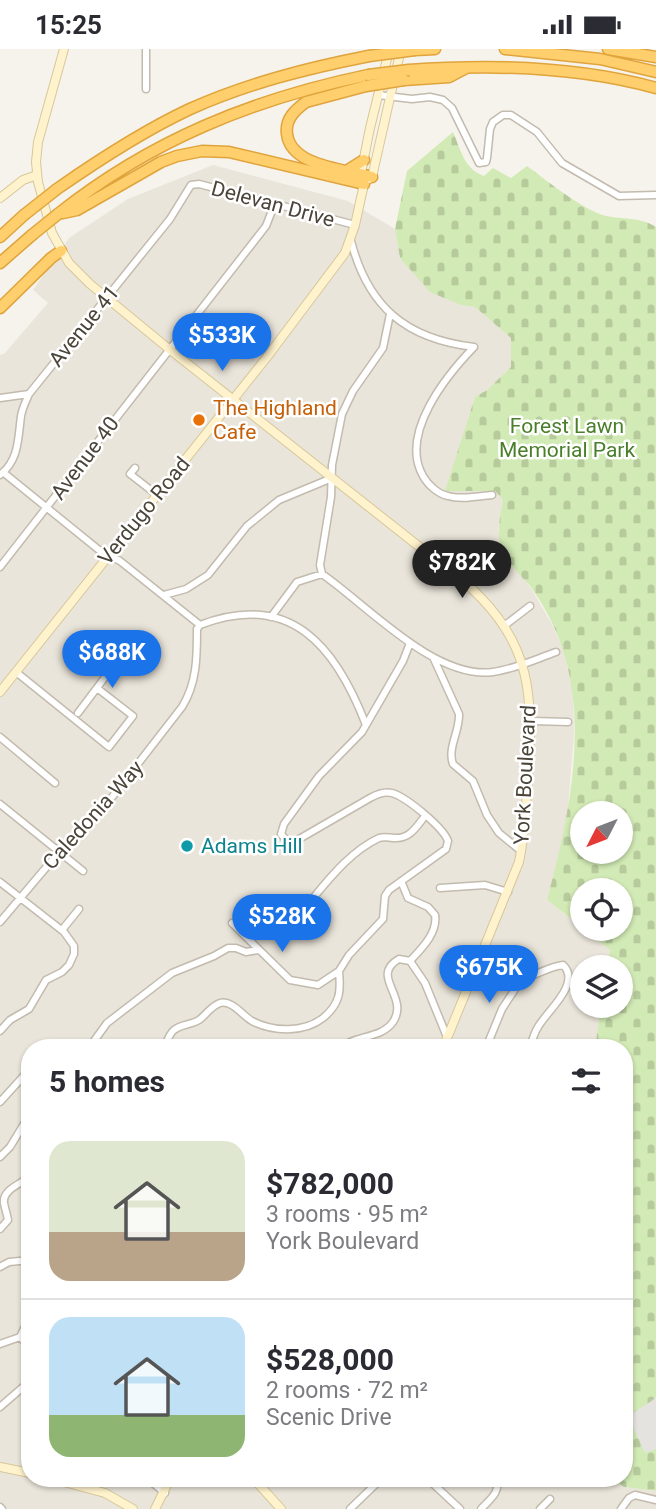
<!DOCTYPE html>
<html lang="en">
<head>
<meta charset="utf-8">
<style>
  body { margin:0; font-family:Roboto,sans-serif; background:#f7f7f7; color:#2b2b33; height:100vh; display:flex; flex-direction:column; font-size:26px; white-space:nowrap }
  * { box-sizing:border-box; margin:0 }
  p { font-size:23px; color:#7c7c81 }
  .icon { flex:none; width:38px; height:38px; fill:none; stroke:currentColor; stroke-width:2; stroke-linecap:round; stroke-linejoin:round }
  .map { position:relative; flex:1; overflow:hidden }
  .details { position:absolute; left:21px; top:990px; width:612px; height:448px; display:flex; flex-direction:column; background:#fff; border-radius:28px; box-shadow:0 2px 5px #0004 }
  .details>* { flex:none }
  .needle { width:46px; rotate:228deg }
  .controls { position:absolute; left:570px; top:752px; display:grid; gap:14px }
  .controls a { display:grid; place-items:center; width:63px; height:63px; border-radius:50%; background:#fff; box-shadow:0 2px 5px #0004; font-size:35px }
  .price { position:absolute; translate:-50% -60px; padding:0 16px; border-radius:24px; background:#1a73e8; color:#fff; font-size:23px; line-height:46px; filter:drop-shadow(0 2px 4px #0008) }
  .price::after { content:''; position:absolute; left:50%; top:42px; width:21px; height:16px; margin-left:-10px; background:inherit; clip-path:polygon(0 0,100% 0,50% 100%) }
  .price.selected { background:#222; color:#fff }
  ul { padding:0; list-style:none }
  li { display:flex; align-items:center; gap:21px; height:175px; padding:0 28px }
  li+li { border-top:2px solid #e1e1e2 }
  li span { display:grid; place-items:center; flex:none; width:196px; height:140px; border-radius:21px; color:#555 }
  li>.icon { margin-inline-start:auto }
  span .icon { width:84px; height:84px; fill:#fffc; stroke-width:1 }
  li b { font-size:30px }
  h2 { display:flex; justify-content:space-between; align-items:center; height:84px; padding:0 28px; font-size:30px }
  .status { display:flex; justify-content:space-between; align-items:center; height:49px; padding:0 35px; background:#fff; direction:ltr }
  .status svg { height:19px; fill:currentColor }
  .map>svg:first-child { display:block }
  .residential { fill:#eae5da }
  .cemetery { fill:url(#cemetery-stones); fill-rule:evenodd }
  .parking { fill:#e5e3e0 }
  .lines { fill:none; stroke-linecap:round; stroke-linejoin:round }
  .street-casing { stroke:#c2bbae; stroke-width:9 }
  .secondary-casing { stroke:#d6c79b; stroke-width:10 }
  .highway-casing { stroke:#e0a43c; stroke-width:13 }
  .street { stroke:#fff; stroke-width:6 }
  .secondary { stroke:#fff3cd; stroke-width:8 }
  .highway { stroke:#ffcf6e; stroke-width:10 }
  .highway-bridge-casing { stroke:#e0a43c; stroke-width:13; stroke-linecap:butt }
  .highway-bridge { stroke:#ffcf6e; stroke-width:10 }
  .food-dot { fill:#e8710a; stroke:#fff; stroke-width:2.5 }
  .culture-dot { fill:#0f9aa8; stroke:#fff; stroke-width:2.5 }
  .labels { text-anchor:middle; stroke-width:5; stroke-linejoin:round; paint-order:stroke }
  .street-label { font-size:21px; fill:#4b4439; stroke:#fff }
  .food-label { font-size:21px; fill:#c56008; stroke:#fff; text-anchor:start }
  .park-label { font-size:21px; fill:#4a7f2a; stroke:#fff }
  .culture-label { font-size:21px; fill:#0d838f; stroke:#fff; text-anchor:start }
</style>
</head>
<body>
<div class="status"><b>15:25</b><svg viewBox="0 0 49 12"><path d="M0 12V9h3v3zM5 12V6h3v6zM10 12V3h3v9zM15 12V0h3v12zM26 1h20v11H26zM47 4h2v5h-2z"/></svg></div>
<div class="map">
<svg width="656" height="1460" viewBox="0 0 656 1460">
  <defs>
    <pattern id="cemetery-stones" width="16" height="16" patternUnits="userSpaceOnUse" patternTransform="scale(1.75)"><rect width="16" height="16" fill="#d2eab5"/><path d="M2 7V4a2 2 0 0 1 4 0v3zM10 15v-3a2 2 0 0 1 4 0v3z" fill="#b6ca9c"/></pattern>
  </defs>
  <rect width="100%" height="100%" fill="#f6f3ec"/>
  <path class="residential" d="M213,116L348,152L395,180L400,209L461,256L475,258L511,289V318L487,341L475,348L446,442H495L503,451L498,480L503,502L532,541L553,577L562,598L573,640L574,685L566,782L547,851L610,901L607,919H583V957H601L595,999H30V1430H612L624,1438L656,1442V1460H0V306L4,305L48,254L33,241L69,189L128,150Z"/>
  <path class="cemetery" d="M453,83C461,101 464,120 484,127L493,119L511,129L527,117C549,133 571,152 597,164C616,172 638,166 656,178V1442L624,1438L612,1430H625V999H595L601,957H621V919H607L610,901L584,880H621V842H583V879L547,851C568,772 589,678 562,599C556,578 543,555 530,537C521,527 510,516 503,504C495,488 500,468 503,451L495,442H445L475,348L487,341L511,318V289L475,258L461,256L430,243L400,209L395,180L407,122ZM583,765H621V803H583Z"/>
  <path class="parking" d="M656,1347V1400L645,1404L628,1367L653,1351Z"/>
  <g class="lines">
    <g class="street-casing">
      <path id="street" d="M146,40V0
        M378,46L412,50L430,48L443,51L452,59L479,114L486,113L487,109L490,80L493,73L503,66H511L537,83L562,114L619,147L656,146
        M351,192C368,258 406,290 474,298C446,327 399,385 423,427C428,436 438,445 448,447C461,451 478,447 492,446
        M0,349L29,345
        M135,419L130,425L157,446
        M4,424L99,501L120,512L200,576C291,541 336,598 366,676
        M0,426C19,411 18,390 21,367C22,360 26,352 29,345L170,170L191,136L199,135L355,176
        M0,518L266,177L275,154
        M322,525L320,516L331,448L332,416L342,365L353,342L383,299L390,265
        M164,546L186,540L208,526L247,477L279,451L332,429
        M271,568L297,533L322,525C367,556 435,631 493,623C515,620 536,610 556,603
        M504,577L530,557
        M433,608L459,665C460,682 447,699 453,715L473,732L487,766L499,784L521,802
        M16,623L109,698L133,667L97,639
        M78,664L124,603
        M532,672L568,673
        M0,688L55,734
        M0,755L83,822
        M401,832L408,849L428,858L435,866C438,884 421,900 410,912L425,934L447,988
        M0,833L64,883L74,897V905L69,916L62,923L46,931L29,960L10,971L0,982
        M440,839L485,836L508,843
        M314,848C332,826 353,801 379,789C385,787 389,789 395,789C410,790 417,777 425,767
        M0,873L60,802L99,765L182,658C197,634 197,608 197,580L200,576
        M232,874L290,931L318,936L339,922L349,906L383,870L385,847L389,841L446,800L448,792C443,778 406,748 392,744C384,742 377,745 370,749L294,793L287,792L281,785L284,775L319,727L362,683L403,612L410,594
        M62,881L79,860
        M478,914C495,921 513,932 531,927C542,923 552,917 563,916C582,934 547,962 538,978C534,984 532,992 530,999
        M89,999L107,974L172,924L214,907L228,899H236L246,903L258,901
        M148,999L164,998
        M164,999C167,993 169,985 174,981C181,975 191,976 199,971C206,966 211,957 220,954C232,951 242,966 252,972C273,983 304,984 323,969C340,955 341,943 339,922
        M340,999C355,986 381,990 393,973C410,948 369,927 399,910L410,912
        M486,999L502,960L523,928
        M0,1053L30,1020
        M0,1108L10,1098L30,1065
        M0,1180L8,1171C7,1165 5,1160 4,1154C2,1140 22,1135 30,1127
        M0,1218L9,1213L30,1211
        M20,1288L30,1299
        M0,1295L20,1288L30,1267
        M0,1358L30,1332
        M148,1430L165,1444
        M428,1430L460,1460
        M0,1458L2,1460
        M350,1460L381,1430
        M481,1460C490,1450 500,1444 497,1430
        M540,1460L550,1450
        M621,1460L629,1449L635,1446L656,1451"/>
    </g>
    <g class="secondary-casing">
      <path id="secondary" d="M64,0L38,93L36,113L38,133L52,184L69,214L90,235L169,300L469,537C533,596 533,647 528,728C526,756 525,785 519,813L443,999
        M369,130L372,128L401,0
        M0,149L23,131L37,126
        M0,643L267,308L345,204L355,176L364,135L361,124L370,79L389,2
        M0,1418L30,1424
        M53,1430L105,1444L133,1460
        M254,1430L281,1460
        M155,1460L170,1430"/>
    </g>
    <g class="highway-casing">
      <path id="highway" d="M505,0L600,10L656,23
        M608,0L656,8
        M415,1L435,0
        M409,21C492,15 576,17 656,39
        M404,31L449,28L466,19
        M366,37L306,53C295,61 285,70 287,85C291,118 346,120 372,128
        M348,121L364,111
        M57,140C100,110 143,82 190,60C248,34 308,19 369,7
        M63,164L77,161L161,113L177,107L202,102L229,103L364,135
        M58,165C151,91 253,50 368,26
        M0,188L24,166
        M0,214L32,186
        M0,259L51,209L61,202"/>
    </g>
    <use href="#street" class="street"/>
    <use href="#secondary" class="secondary"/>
    <use href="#highway" class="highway"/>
    <g class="highway-bridge-casing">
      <path id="highway-bridge" d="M369,7L415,1
        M368,26L409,21
        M366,37L404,31
        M24,166L57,140
        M32,186L58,165"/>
    </g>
    <use href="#highway-bridge" class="highway-bridge"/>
  </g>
  <circle class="food-dot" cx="199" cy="371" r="7"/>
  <circle class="culture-dot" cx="187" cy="797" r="7"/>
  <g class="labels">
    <g class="street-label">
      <text transform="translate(273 155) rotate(15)" y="7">Delevan Drive</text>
      <text transform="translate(84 277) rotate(-51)" y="7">Avenue 41</text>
      <text transform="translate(85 409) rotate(-53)" y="7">Avenue 40</text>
      <text transform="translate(144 462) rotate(-51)" y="7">Verdugo Road</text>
      <text transform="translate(525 726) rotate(-87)" y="7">York Boulevard</text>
      <text transform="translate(93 766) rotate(-48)" y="7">Caledonia Way</text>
    </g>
    <g class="food-label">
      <text x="213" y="366">The Highland<tspan x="213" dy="24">Cafe</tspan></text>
    </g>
    <g class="park-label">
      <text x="567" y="384">Forest Lawn<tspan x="567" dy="24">Memorial Park</tspan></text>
    </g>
    <g class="culture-label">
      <text x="201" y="804">Adams Hill</text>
    </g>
  </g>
</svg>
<div class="controls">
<a><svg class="needle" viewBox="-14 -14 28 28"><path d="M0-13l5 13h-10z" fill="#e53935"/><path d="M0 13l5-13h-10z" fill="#7c7c81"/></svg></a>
<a><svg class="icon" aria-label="locate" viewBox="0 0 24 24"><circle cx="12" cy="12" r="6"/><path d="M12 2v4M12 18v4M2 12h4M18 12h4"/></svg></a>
<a><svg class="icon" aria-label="layers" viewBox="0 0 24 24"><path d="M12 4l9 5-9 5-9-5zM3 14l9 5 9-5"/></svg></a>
</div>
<b class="price" style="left:222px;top:324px">$533K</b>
<b class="price selected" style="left:462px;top:551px">$782K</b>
<b class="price" style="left:112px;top:641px">$688K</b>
<b class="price" style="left:282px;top:905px">$528K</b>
<b class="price" style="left:489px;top:956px">$675K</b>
<section class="details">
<h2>5 homes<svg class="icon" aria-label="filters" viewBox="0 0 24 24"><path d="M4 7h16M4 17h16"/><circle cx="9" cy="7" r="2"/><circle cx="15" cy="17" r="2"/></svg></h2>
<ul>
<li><span style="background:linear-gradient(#dfe7d0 65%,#b9a48a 0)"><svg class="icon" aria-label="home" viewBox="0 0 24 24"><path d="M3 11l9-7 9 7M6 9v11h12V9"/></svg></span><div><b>$782,000</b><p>3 rooms · 95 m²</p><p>York Boulevard</p></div></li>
<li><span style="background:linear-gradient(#bfe0f5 70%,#8fb573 0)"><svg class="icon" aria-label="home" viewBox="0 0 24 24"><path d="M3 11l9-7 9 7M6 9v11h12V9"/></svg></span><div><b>$528,000</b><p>2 rooms · 72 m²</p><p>Scenic Drive</p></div></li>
</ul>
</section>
</div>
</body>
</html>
